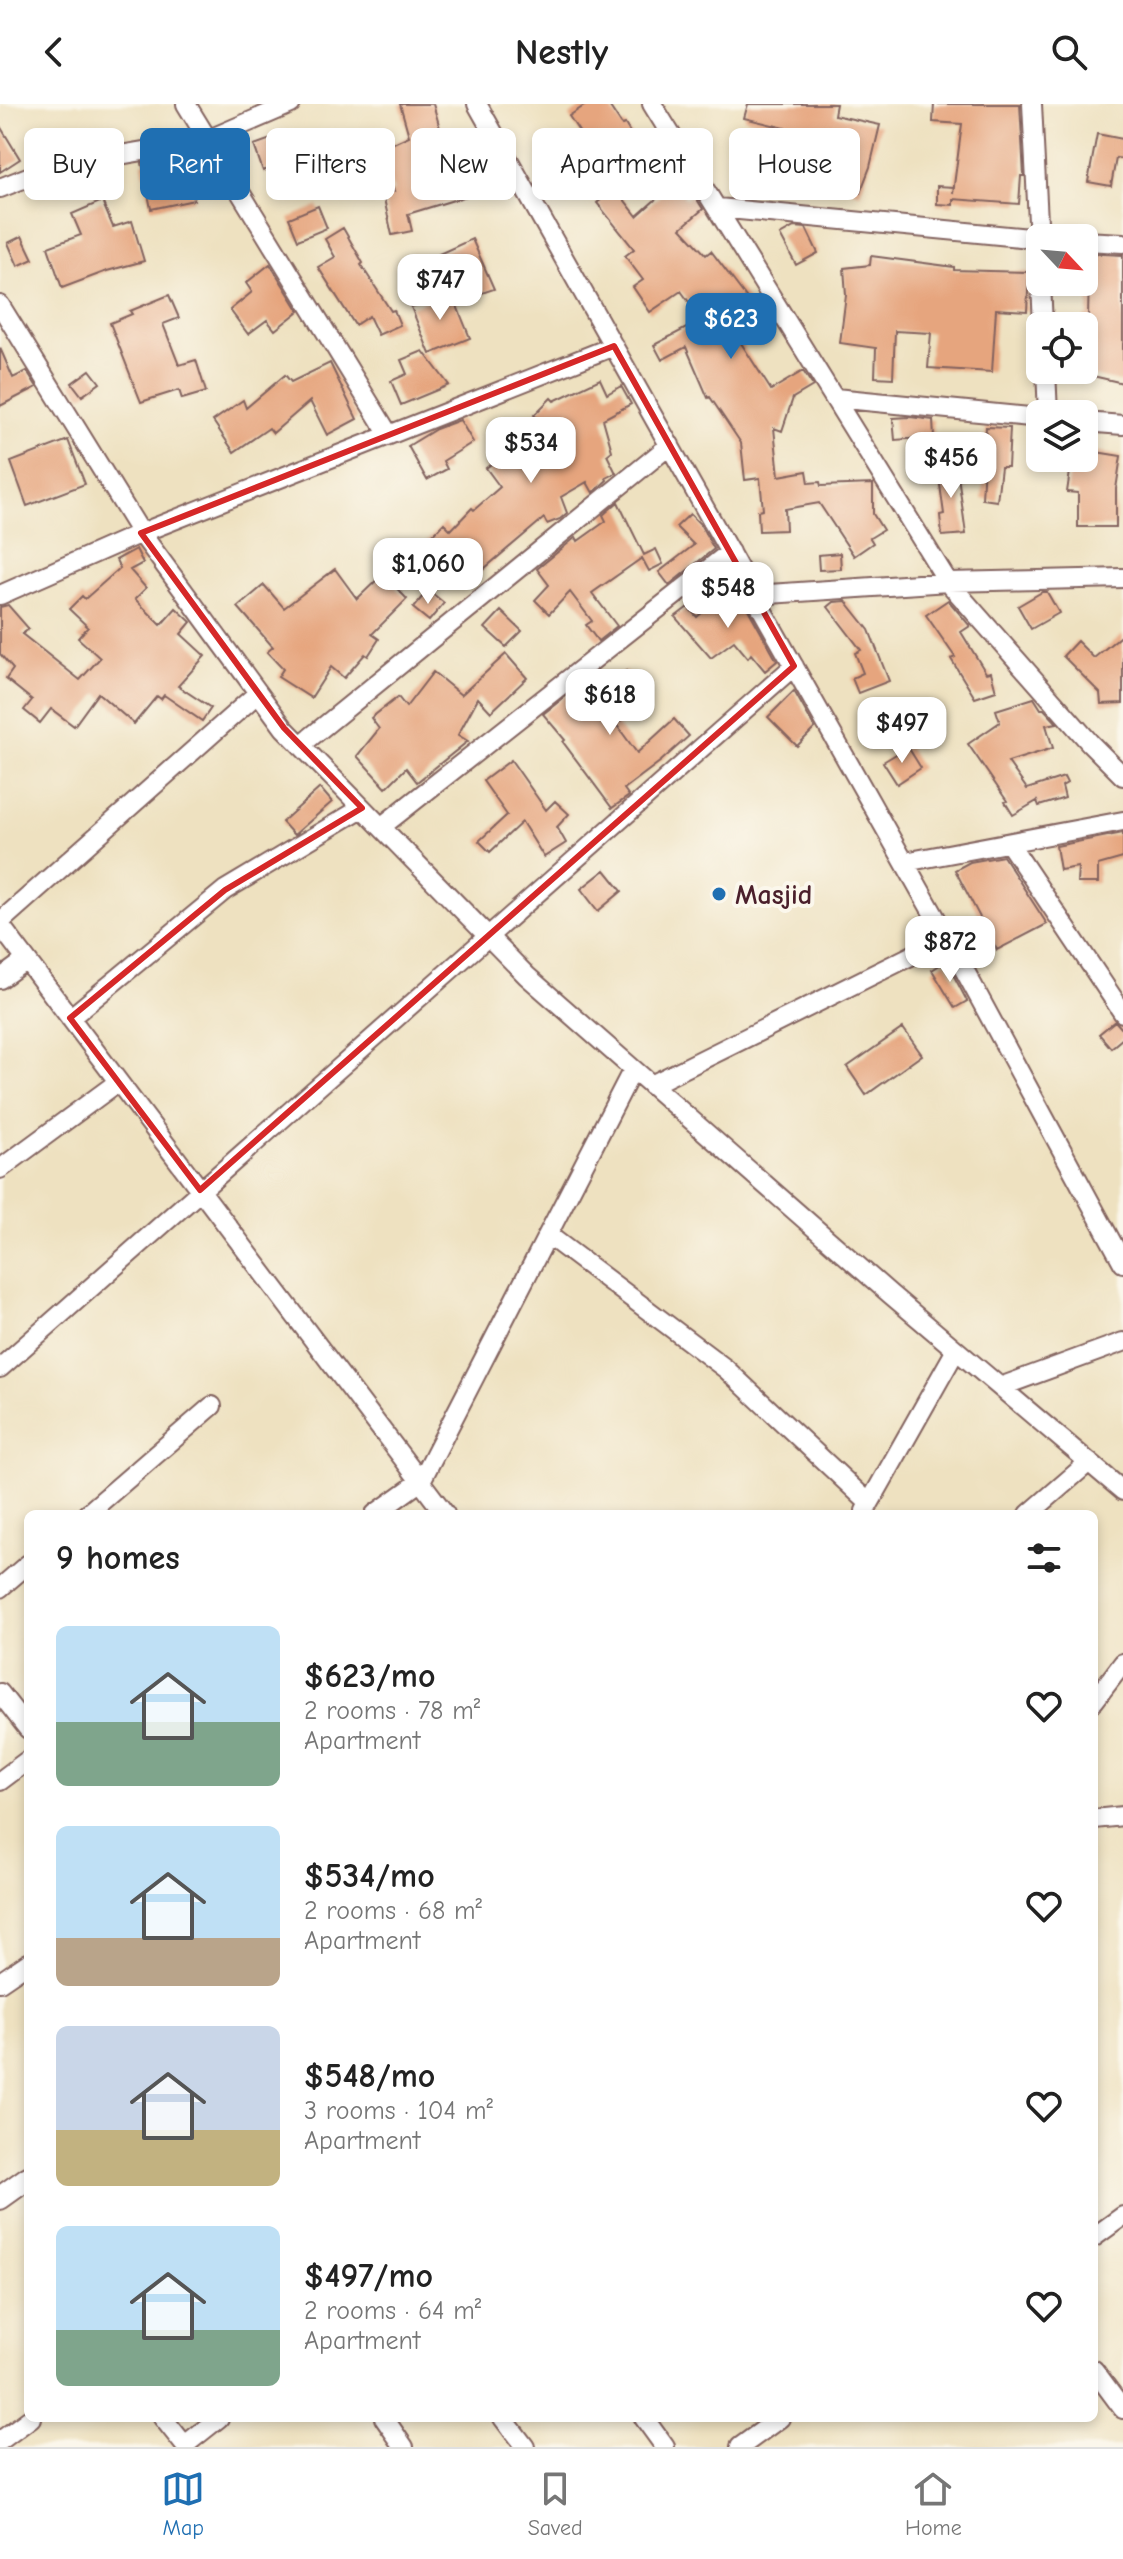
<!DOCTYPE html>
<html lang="en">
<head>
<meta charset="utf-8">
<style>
  body { margin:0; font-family:"Comic Neue",sans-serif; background:#f2f2f2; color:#222; height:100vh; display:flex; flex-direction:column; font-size:30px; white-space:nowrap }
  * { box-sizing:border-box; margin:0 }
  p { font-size:26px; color:#767676 }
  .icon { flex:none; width:44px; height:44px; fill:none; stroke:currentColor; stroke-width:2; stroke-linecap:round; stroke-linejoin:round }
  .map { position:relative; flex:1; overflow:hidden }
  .details { position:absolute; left:24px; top:1406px; width:1074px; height:912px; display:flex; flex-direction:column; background:#fff; border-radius:12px; box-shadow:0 4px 12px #0003 }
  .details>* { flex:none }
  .hud { position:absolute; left:24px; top:24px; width:1076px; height:72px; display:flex; gap:16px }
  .needle { width:52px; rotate:116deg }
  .tools { position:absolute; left:1026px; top:120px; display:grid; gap:16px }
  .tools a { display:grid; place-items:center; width:72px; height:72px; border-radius:12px; background:#fff; box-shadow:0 4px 12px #0003; font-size:40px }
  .price { position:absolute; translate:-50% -68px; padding:0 18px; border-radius:16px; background:#fff; color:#222; font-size:26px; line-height:52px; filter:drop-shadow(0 2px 4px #0008) }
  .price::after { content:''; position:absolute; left:50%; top:48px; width:24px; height:18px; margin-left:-12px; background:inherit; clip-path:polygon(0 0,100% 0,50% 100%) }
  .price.active { background:#1f6fb2; color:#fff }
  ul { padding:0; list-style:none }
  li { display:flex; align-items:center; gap:24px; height:200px; padding:0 32px }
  li span { display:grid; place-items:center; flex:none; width:224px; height:160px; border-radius:12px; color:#555 }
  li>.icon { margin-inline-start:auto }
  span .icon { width:96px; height:96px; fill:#fffc; stroke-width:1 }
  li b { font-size:34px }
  h2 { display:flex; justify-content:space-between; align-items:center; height:96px; padding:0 32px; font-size:34px }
  .tag { padding:0 28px; border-radius:12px; background:#fff; box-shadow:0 4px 12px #0003; font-size:28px; line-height:72px }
  .tag.active { background:#1f6fb2; color:#fff }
  header { display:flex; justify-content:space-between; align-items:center; height:104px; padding:0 32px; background:#fff; font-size:36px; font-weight:600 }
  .menu { display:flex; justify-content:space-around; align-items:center; height:112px; border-top:2px solid #e0e0e0; background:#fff; font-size:22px; color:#767676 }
  .menu a { display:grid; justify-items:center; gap:4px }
  .menu .active { color:#1f6fb2 }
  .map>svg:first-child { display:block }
  .building { fill:#e6a57e }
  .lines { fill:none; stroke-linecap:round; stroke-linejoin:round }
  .minor-casing { stroke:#83635f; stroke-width:22 }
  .tertiary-casing { stroke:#83635f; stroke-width:26 }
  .minor { stroke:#fff; stroke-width:18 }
  .tertiary { stroke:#fff; stroke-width:22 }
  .marked { fill:none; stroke:#d62828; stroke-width:6; stroke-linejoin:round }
  .poi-dot { fill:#1f6fb2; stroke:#fbf7ec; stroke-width:3 }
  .labels { text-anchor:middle; stroke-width:8; stroke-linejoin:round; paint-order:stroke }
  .poi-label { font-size:28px; font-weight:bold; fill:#4a1f2b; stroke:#fbf7ec; text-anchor:start }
</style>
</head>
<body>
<header><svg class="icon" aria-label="back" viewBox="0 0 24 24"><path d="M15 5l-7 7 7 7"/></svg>Nestly<svg class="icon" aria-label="search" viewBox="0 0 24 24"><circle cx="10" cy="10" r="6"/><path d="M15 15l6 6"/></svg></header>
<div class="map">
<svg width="1123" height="2343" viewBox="0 0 1123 2343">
  <rect width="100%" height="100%" fill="#fbf7ec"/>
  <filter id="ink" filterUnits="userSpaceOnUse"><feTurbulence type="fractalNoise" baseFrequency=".0125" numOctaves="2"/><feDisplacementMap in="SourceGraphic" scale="16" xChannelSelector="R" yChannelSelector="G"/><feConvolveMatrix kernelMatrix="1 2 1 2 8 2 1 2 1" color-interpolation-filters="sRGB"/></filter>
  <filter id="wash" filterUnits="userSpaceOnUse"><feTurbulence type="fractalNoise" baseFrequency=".006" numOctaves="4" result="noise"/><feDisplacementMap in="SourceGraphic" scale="32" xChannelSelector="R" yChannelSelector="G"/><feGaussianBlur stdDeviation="1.8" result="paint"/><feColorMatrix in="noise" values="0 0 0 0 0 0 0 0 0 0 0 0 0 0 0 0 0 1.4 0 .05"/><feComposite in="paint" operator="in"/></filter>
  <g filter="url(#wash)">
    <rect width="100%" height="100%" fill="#eee1c0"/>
    <g id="blocks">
      <path class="building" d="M400,0H433L442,31L456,27L465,63L461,64L470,91L408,110L412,127L392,131L383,90L394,87L376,47L409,32Z
        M587,0H608L622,21L625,20L636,39L600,60L569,12Z
        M748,0H836L834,11L880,21L870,63L860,89L836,81L840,71L777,58L785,24L744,14Z
        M934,0H1020L1024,72H1021L1019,100L953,95V101L937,100V82L954,83L953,89L962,20L933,18Z
        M0,22L20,55L0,68Z
        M1097,30L1123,35V55L1116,54L1111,82L1088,78Z
        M279,32L288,58L263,67L254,41Z
        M184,52L194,96L151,105L142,59Z
        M105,66L116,75L104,90L87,77L94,68Z
        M673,80L686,95L693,89L703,105L681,124L706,151L711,147L746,193L765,224L741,239L771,286L803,267L813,282L793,294L782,327L774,324L779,372L807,367L809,379L820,378L821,382L873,380V410L883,426L870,434L873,439L854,452L819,399L785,405L786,426L759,427L758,407L763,406L760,374L745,376L741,339L710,293L708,294L686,243L662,256L654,241L702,216L681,187L650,208L633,183L643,176L625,152L634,145L597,99L615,84L637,112Z
        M102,97L113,123L132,117L144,157L107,167L62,184L48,143L81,131L72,110Z
        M318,102L327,124L298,136L289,114Z
        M794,123L806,124L818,149L796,161L780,131Z
        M343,124L363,159L361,161L391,207L394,206L400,221L378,231L369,212L355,221L318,163L335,153L325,135Z
        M22,132L33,155L18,162L8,139Z
        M472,135L494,185L458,197L439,150Z
        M1084,149L1123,151V279L1084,270V213H1088L1089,173L1084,172Z
        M871,152L954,163V166L1029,168L1027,207L996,205L992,268L928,264L931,229L895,227L893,274L875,273L876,244L840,239L846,191L844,164L870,161Z
        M270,160L299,207L275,226L267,216L248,230L230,206L252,188L246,179Z
        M451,187L470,234L430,250L411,203Z
        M169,191L179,214L163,220L179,261L196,256L206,288L182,295L179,286L141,298L110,219L132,210L130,207Z
        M0,244L13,274L27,267L37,283L0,302Z
        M423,247L449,281L401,301L391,277L407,270L401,256Z
        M330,259L357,315L327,331L310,297L273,329L269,324L234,348L213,317L243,296L246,304L285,271L291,278Z
        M90,266L100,279L82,292L72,279Z
        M600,275L607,290L621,282L631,300L603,315L612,347L607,351L616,369L606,374L607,376L593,389L587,378L561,393L567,409L560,415L547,420L544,414L472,475L461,462L441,483L410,454L444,419L451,426L472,404L474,406L500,383L486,364L498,355L504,362L554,333L534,311L551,294L554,297Z
        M910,313L933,316L934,333L895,336L893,314Z
        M460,316L473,338L443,357L447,365L427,376L408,342L436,325Z
        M986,323L1010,324L1008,363H1001L997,397L982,395Z
        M68,336L85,380L27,402L11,358Z
        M1084,346L1121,352L1116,385V423H1078V389L1067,388L1072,354H1084Z
        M956,357L966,430L942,432L940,411L944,410L937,359Z
        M618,398L644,451L656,445L663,460L649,467L642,454L592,489L617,522L598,537L586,521L592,517L570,488L549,510L535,496L549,481L537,465L576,433L578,437L606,417L603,411Z
        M690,410L700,420L714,445L669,481L659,468L694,441L676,423Z
        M136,445L143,459L130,466L146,484L135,495L161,521L176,504L191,518L181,530L205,552L178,582L211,604L202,617L164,591L161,595L157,592L134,620L98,589L74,622L51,605L40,619L24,606L32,596L6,575L13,565L0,550V503L8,501L29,525L22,530L80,576L100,554L78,534L88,523L69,505L82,492L85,495L120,464L116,456Z
        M840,449L841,465L819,466L818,451Z
        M335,465L357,495L383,470L407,495L372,530L379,535L368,552L365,550L344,574L331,563L311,594L278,573L283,565L267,548L273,543L238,503L264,481L284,504Z
        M428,486L444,499L429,517L413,504Z
        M1042,488H1047L1059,509L1031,525L1018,502Z
        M739,489L777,557L765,567L751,550L748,554L734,537L711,554L675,513L688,503L697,513L720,493L726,500Z
        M948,496L970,522L961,528L986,569L991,568L996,587L975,594L951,555L955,553L926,511Z
        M846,497L869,526L889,577L858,589L852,574L863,569L855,549L861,546L828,503L834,498Z
        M501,507L522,527L506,543L485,524Z
        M1123,530V599L1101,600L1100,589L1063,552L1077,537L1094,554Z
        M506,550L527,574L491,608L478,594L458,631L468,637L417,678L406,664L386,684L357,652L379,625L371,614L398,593L406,603L433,568L461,591Z
        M626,567L647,598L616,620L637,649L674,615L689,632L661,657L624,685L629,692L612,704L563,638L565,636L543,610L575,585L584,596Z
        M794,587L815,624L797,642L768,613Z
        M1034,594L1041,605H1044L1057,619L1046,621L1053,644L1008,658L1027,685L1064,673L1067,679L1062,682L1065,694L1039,702L1037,697L1013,711L1005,698L1007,697L968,640L1000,618L996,606Z
        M908,643L921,664L897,680L883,658Z
        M511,656L546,706L555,697L569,710L557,723L566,739L544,753L522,718L490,748L479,737L507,711L483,677Z
        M320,684L332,698L294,731L282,718Z
        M1123,729V754L1098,761V779H1077L1078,763L1060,766L1056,742Z
        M1003,752L1047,820L997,846L955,766L970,758Z
        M605,766L622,787L598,807L581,785Z
        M946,857L967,897L955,904L932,866Z
        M1115,917L1123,926V934L1111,944L1099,930Z
        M903,924L922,951L866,991L847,963Z"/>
    </g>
  </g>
  <g filter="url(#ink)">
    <use href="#blocks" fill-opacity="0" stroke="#83635f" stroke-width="2"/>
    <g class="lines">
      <g class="minor-casing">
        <path id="minor" d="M186,0L389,331
          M477,0L947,834L1123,1159
          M652,0L948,478L1090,639L1123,672
          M1032,0L1040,157
          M0,84L56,62L207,36L291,0
          M718,104L1040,135
          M1084,137L1123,139
          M1041,178L1043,222
          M0,201L141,429L284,624L527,872L890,1190L1123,1387
          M1046,266L1048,310
          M835,294L1040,314
          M1084,318L1123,321
          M0,491L141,429L614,242
          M754,491L948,478L1123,474
          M301,641L670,341
          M381,723L730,448
          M1009,739L1123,909
          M905,758L1123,717
          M0,818L258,589
          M0,821L445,1410
          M0,875L26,856
          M70,914L225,786L362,704
          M651,981L947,834
          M0,1065L118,978
          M548,1131L726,1265L869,1399
          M0,1264L794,562
          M1000,1283L1123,1238
          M865,1407L956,1246
          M87,1410L212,1302
          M375,1410L421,1377L633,965
          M1029,1410L1089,1358
          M0,1484L28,1460
          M0,1589L28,1625
          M1094,1597L1123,1559
          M0,1677L28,1656
          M1094,1715L1123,1712
          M0,1878L28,1859
          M1094,2133L1123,2112
          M1094,2266L1123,2305
          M163,2314L186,2343
          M384,2314L404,2343
          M503,2314L525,2343
          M644,2314L665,2343
          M0,2337L31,2314
          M185,2341L219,2314
          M740,2343L780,2314"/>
      </g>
      <g class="tertiary-casing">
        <path id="tertiary" d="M0,2094L28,2074"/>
      </g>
      <use href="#minor" class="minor"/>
      <use href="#tertiary" class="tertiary"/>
    </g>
  </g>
  <path class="marked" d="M614,242L794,562L200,1086L70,914L225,786L362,704L284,624L141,429Z"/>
  <circle class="poi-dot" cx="719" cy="790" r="8"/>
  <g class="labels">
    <g class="poi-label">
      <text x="735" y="800">Masjid</text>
    </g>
  </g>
</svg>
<div class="tools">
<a><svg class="needle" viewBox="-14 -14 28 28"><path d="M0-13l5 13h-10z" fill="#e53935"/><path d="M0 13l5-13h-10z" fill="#767676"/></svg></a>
<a><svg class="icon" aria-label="locate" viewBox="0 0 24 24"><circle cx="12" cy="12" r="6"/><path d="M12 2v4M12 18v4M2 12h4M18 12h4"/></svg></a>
<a><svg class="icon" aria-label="layers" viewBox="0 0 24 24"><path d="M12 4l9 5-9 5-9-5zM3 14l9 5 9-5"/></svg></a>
</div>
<b class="price" style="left:440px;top:218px">$747</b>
<b class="price active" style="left:731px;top:257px">$623</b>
<b class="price" style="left:531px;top:381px">$534</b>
<b class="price" style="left:951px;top:396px">$456</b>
<b class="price" style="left:428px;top:502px">$1,060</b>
<b class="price" style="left:728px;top:526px">$548</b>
<b class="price" style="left:610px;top:633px">$618</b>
<b class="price" style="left:902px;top:661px">$497</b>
<b class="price" style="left:950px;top:880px">$872</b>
<div class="hud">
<a class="tag">Buy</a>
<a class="tag active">Rent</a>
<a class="tag">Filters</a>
<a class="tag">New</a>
<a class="tag">Apartment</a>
<a class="tag">House</a>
</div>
<section class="details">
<h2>9 homes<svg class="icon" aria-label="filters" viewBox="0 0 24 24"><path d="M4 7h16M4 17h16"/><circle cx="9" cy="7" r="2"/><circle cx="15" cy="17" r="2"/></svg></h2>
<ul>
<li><span style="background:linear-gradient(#bfe0f5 60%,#7fa58c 0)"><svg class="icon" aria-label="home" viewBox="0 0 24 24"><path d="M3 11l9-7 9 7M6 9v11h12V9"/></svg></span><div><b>$623/mo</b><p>2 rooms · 78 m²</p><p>Apartment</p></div><svg class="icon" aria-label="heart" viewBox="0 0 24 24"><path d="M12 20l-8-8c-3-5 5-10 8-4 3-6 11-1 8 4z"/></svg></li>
<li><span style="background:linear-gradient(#bfe0f5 70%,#b9a48a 0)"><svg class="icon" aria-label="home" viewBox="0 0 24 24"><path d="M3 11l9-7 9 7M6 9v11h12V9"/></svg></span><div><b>$534/mo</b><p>2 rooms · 68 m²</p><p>Apartment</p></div><svg class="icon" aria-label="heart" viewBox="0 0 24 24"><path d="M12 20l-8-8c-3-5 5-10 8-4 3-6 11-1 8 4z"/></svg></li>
<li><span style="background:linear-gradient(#c9d6e8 65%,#c2b280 0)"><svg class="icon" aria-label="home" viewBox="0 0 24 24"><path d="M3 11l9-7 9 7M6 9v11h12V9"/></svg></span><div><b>$548/mo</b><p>3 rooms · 104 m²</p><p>Apartment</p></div><svg class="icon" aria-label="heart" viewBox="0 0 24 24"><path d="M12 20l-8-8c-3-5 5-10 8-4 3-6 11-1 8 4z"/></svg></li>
<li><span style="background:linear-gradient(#bfe0f5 65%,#7fa58c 0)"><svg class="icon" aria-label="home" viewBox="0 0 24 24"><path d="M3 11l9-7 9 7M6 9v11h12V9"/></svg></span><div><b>$497/mo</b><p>2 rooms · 64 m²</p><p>Apartment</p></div><svg class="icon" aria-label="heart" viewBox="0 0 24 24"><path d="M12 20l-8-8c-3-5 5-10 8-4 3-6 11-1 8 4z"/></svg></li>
</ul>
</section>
</div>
<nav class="menu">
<a class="active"><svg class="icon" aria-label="map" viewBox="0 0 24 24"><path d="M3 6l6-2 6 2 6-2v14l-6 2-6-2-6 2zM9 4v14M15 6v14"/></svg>Map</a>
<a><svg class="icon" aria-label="saved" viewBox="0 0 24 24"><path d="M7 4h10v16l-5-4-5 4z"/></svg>Saved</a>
<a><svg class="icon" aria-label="home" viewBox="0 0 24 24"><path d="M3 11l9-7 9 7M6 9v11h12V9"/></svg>Home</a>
</nav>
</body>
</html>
